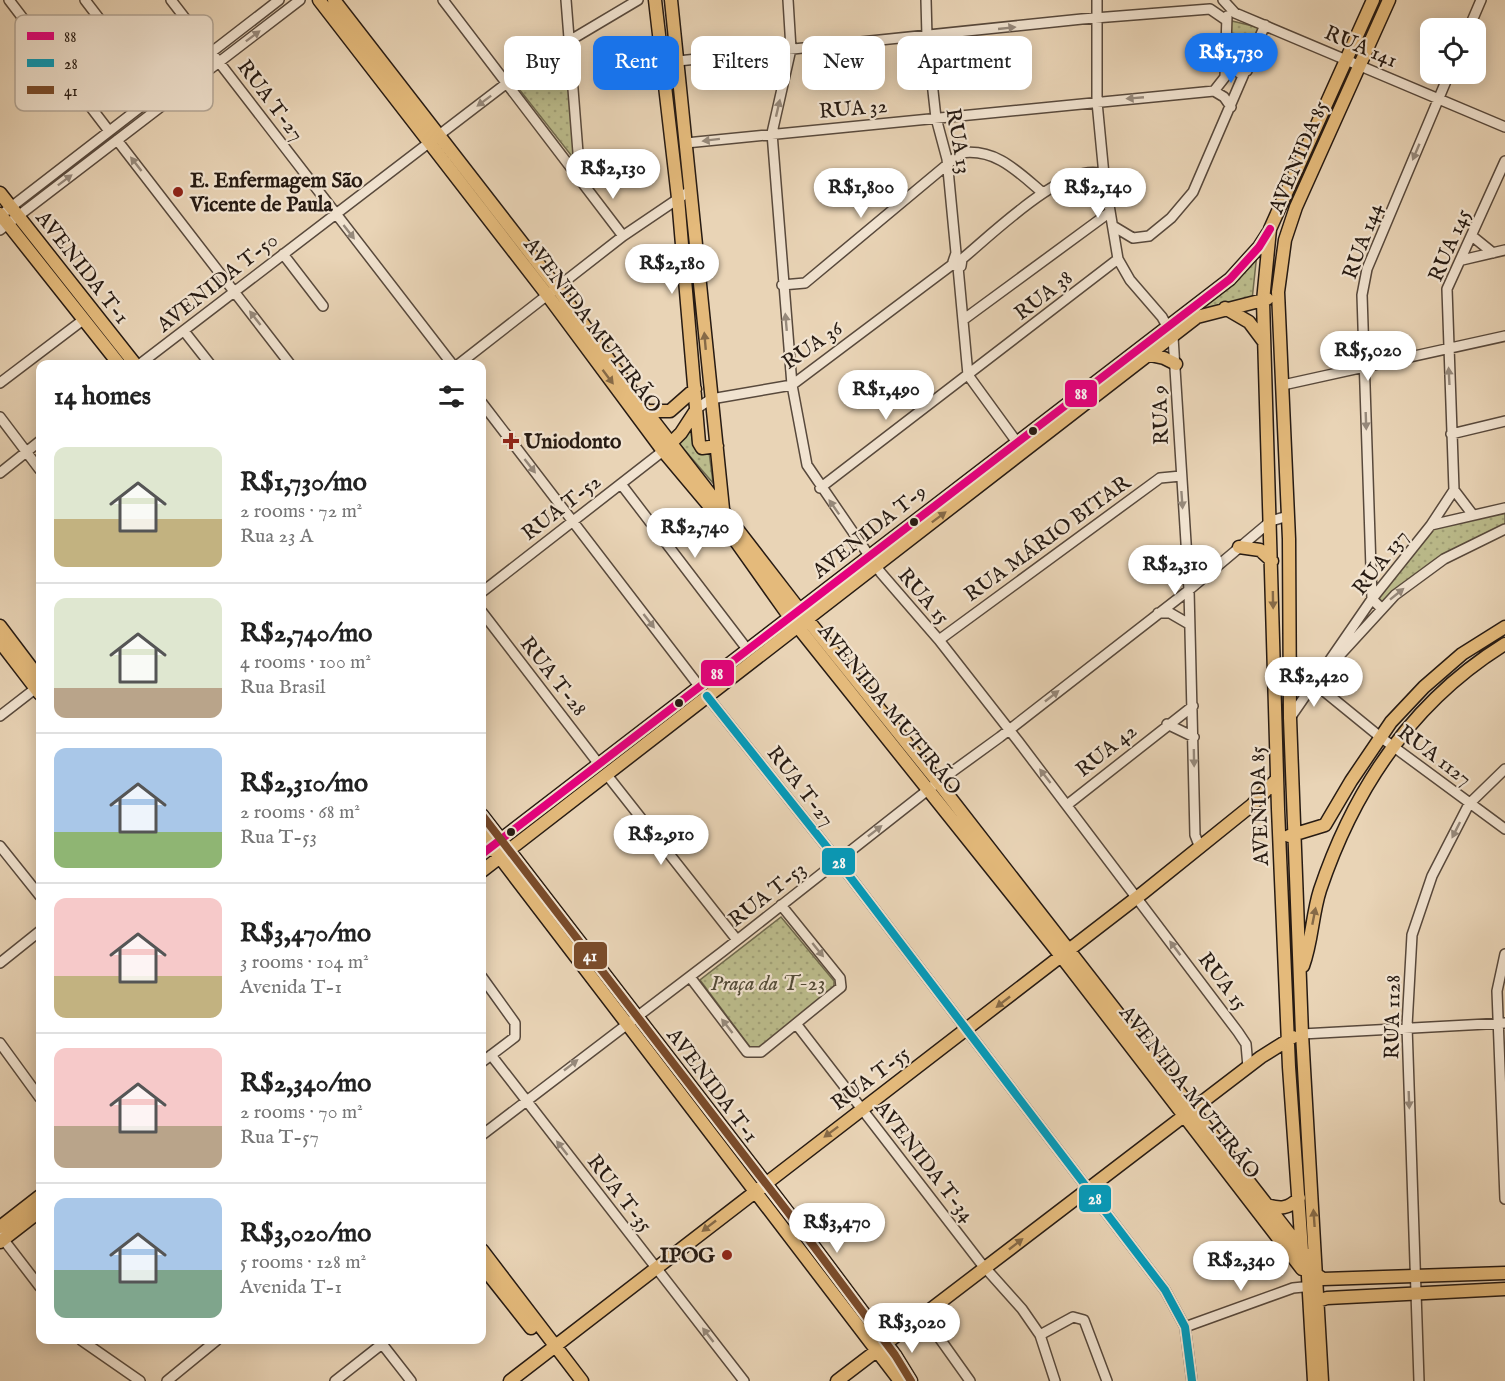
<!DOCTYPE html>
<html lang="en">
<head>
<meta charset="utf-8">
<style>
  body { margin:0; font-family:"IM FELL English",serif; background:#f2f2f2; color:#222; height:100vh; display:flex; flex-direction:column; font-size:22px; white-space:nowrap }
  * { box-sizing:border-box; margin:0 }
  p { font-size:20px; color:#767676 }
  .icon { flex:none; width:33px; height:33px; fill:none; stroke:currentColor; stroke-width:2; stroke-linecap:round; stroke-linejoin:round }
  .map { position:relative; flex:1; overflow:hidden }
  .drawer { position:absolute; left:36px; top:360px; width:450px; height:984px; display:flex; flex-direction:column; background:#fff; border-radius:12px; box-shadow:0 3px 15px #0003 }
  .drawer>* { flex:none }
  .guide { position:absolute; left:504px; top:36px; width:570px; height:54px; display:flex; gap:12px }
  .buttons { position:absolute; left:1420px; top:18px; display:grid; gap:12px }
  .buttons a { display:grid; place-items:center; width:66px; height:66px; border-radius:12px; background:#fff; box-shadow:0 3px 15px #0003; font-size:30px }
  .price { position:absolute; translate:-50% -51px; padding:0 14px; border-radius:21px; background:#fff; color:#222; font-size:20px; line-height:39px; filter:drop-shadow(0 2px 3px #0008) }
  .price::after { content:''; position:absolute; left:50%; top:36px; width:18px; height:14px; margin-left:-9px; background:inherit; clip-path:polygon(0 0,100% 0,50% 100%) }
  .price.selected { background:#1a73e8; color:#fff }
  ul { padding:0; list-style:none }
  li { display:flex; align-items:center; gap:18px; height:150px; padding:0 18px }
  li+li { border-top:2px solid #e0e0e0 }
  li span { display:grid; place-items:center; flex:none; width:168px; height:120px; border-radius:12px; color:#555 }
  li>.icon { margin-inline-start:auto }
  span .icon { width:72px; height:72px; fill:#fffc; stroke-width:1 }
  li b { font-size:26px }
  h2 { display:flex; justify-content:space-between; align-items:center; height:72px; padding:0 18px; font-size:26px }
  .chip { padding:0 21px; border-radius:12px; background:#fff; box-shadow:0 3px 15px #0003; font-size:21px; line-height:54px }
  .chip.selected { background:#1a73e8; color:#fff }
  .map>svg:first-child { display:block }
  .park { fill:url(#park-dots); stroke:#716b4f; stroke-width:1.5 }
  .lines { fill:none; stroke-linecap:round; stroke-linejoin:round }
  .minor-casing { stroke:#58493c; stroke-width:12 }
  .major-casing { stroke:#271b13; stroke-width:15 }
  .minor { stroke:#f1e3d0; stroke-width:9 }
  .major { stroke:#e4ba7b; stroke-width:12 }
  .bus-1-casing { stroke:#f1e3d0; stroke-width:12 }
  .bus-2-casing { stroke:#f1e3d0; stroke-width:12 }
  .bus-3-casing { stroke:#f1e3d0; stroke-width:12 }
  .bus-1 { stroke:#e5007d; stroke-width:8 }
  .bus-2 { stroke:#049bbb; stroke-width:8 }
  .bus-3 { stroke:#7a4b2a; stroke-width:8 }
  .oneway { fill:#96897b }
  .oneway2 { fill:#866a47 }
  .poi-dot { fill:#8f2418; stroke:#f1e3d0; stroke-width:2 }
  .bus-dot { fill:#271b13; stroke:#f1e3d0; stroke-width:2 }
  .labels { text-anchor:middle; stroke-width:4.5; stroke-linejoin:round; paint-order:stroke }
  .street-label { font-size:21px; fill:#271b13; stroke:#f1e3d0 }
  .poi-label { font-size:21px; font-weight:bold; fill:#271b13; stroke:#f1e3d0; text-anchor:start }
  .park-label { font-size:21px; font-style:italic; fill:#534b37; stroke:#f1e3d0 }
  .key { fill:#f1e3d0; stroke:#b4a797; stroke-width:1.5 }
  .key-label { font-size:16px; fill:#271b13 }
  .line-badge { stroke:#f1e3d0; stroke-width:2 }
  .badge-label { font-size:16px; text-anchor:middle; font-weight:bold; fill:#fff }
</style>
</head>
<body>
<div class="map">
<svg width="1505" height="1381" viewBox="0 0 1505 1381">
  <defs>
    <pattern id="park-dots" width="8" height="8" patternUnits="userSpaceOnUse" patternTransform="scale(1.5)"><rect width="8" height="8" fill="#bbbb8b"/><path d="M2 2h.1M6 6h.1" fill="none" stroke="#a1a077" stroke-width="1.8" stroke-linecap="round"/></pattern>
  </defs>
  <rect width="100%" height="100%" fill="#e9d4b6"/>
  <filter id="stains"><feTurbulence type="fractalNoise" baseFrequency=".00333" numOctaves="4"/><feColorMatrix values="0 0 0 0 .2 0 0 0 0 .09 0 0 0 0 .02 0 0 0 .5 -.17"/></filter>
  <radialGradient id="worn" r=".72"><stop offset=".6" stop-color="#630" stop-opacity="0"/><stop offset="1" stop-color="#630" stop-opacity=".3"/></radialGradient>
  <path class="park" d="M1228,20L1261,28L1243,70L1233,63Z
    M566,55L578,164L519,89Z
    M1257,253L1252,300L1205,308L1184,323Z
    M691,423C691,438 691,452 709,452L713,483L676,440Z
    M1505,510V526L1440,558L1383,603L1378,597L1432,527Z
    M781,917L834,981V987L759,1048L750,1047L700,980Z"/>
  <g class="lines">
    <g class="minor-casing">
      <path id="minor" d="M9,0L109,131
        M85,0L157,94
        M171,0L452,364
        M443,0L623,236
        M566,0L580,178
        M788,0L791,49L772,133L792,385L807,465L881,573L939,640L1018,741L1238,1032L1246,1044L1248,1067
        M926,0L927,37L936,118L947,159L956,253L953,262L955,266H961L962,259L955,258
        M1097,0V102L1104,175L1118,259L1130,280L1162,317L1173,337L1189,590L1195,835L1200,848
        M1223,0L1235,13L1505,127
        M1469,28L1481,0
        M1227,60L1239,73L1247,71
        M678,61L1082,19L1210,9L1226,20
        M1214,91L1225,77L1227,16
        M117,140L290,364
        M686,143L1214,91L1224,97L1231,107
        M6,211L279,0
        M1113,226L1133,238L1149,236L1171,218L1193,192L1265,25
        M0,230L300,0
        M1472,236L1493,253
        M283,254L323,306
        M962,259C988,238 1070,157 1104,175
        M1462,260L1505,250
        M958,267L968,375L1016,441
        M782,285L805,283L961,153C996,148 1018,172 1043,193
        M963,320L1110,212
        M184,331L210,364
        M140,364L507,83L569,41L638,0
        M459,364L623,236L691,190
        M0,383L83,320
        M1283,385L1505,336
        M482,403L699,686
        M696,409L711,399L792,385L953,264
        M0,417L40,470
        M1451,434L1505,421
        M0,473L40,441
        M621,484L747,649
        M820,488L1118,259
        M1473,515L1454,490L1447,289L1505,161
        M1431,525L1454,490
        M482,592L663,451
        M1381,608L1372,599L1362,295L1367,269L1449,74
        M482,612L598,763
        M1158,613H1170L1189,624
        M939,640L1160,478L1181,476
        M1340,655L1395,595L1444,559L1505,529
        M1292,660L1314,683L1379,736L1505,829
        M707,696L838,861L1165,1290L1185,1327L1192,1381
        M0,716L40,685
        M1290,718L1372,599L1431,525L1505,508
        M1167,724L1194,737
        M607,775L737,940
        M1067,805L1193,706
        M0,846L40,896
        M1505,954L1497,991L1505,1199
        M0,963L40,931
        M482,977L515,1023V1037L482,1062
        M690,977L747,1052H761L841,987L840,978L781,905
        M797,1025L980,1262L1022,1309L1040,1335L1055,1381
        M1302,1034L1505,1023
        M0,1043L40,1098
        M491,1055L744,1381
        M482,1135L722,952L938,782L1000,737L1189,590L1271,521L1288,516
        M0,1235L40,1287
        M923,1315L970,1381
        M1185,1327L1293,1288L1303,1287
        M1040,1335L1073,1317L1084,1320L1107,1381
        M81,1340L140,1381
        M379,1340L411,1381
        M167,1381L217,1340
        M335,1381L382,1344
        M1419,1381L1407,1026L1412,935L1432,876L1469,804L1505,769"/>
    </g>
    <g class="major-casing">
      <path id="major" d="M319,0L548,296L663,451L711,508
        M334,0L558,289L646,411L795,604L938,782L1302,1250L1307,1259L1314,1381
        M655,0L678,198L699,443L702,448L717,446
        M671,0L723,509
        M0,193L135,364
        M0,214L119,364
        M1225,308L1249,322L1264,342
        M1150,355L1164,358L1176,364
        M646,411H670L695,389
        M666,448L681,433L696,410
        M725,526L786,612L1061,956L1302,1269
        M1239,547L1260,550L1272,561
        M0,626L40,679
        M0,642L40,694
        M482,815L797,1224L895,1355L911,1381
        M482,834L900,1381
        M1289,836L1325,825L1351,781L1391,722L1424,687L1462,654L1505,627
        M482,854L1230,279L1259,247L1268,233
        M482,871L1197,317L1267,299
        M1303,966C1312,942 1312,915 1320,890C1354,789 1413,701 1505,644
        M1266,1205C1281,1209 1288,1209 1299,1198
        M0,1227L40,1196
        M0,1242L40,1211
        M482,1250L582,1381
        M1302,1251L1289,1067L1278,809L1263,301L1270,229L1373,0
        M482,1266L531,1328
        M1317,1275L1323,1279L1505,1273
        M1318,1301L1327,1298L1505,1289
        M510,1381L1144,892L1252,805L1277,779
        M837,1381L1261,1057L1293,1037
        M1322,1381L1302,1034L1290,718L1289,539L1278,292L1285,240L1296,207L1389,0"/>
    </g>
    <use href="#minor" class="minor"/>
    <use href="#major" class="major"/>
    <g class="bus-1-casing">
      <path id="bus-1" d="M482,854L1230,279L1259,247L1270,229"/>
    </g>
    <g class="bus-2-casing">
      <path id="bus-2" d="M707,696L838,861L1165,1290L1185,1327L1192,1381"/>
    </g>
    <g class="bus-3-casing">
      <path id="bus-3" d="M482,815L797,1224L895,1355L911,1381"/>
    </g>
    <use href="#bus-1" class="bus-1"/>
    <use href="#bus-2" class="bus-2"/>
    <use href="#bus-3" class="bus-3"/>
  </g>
  <defs><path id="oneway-solid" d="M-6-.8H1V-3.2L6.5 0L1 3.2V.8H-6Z" transform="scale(1.5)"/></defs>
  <g class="oneway">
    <use href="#oneway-solid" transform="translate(1007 28) rotate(-6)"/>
    <use href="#oneway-solid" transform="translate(253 36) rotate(-37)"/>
    <use href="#oneway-solid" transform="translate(1135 98) rotate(175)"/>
    <use href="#oneway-solid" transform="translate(484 101) rotate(143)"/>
    <use href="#oneway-solid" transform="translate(778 108) rotate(-77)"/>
    <use href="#oneway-solid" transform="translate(711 140) rotate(173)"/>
    <use href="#oneway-solid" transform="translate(1416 152) rotate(113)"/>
    <use href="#oneway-solid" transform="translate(136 164) rotate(-128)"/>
    <use href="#oneway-solid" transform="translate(65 180) rotate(-37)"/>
    <use href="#oneway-solid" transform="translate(349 232) rotate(52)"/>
    <use href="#oneway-solid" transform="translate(255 318) rotate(-128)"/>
    <use href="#oneway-solid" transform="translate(786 322) rotate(-95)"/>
    <use href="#oneway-solid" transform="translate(1449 376) rotate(-93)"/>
    <use href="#oneway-solid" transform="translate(1366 421) rotate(88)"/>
    <use href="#oneway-solid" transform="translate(530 466) rotate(52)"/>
    <use href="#oneway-solid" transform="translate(1182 500) rotate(86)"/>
    <use href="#oneway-solid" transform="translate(834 507) rotate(-125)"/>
    <use href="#oneway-solid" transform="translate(1397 594) rotate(-39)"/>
    <use href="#oneway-solid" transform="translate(649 621) rotate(52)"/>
    <use href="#oneway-solid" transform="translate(1052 696) rotate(-38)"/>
    <use href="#oneway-solid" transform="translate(1194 758) rotate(89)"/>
    <use href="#oneway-solid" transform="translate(1045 776) rotate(-128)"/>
    <use href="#oneway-solid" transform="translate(1456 830) rotate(117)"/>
    <use href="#oneway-solid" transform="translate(875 831) rotate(-38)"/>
    <use href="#oneway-solid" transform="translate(1175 948) rotate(-127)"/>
    <use href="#oneway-solid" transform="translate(818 950) rotate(51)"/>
    <use href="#oneway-solid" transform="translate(727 1026) rotate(-128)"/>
    <use href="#oneway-solid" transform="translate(571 1065) rotate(-38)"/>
    <use href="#oneway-solid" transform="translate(1409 1100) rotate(88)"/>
    <use href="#oneway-solid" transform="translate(562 1148) rotate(-128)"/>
    <use href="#oneway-solid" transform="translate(708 1335) rotate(-128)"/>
  </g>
  <g class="oneway2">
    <use href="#oneway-solid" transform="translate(705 341) rotate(-95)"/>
    <use href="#oneway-solid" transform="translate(608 377) rotate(53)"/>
    <use href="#oneway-solid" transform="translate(939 517) rotate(-37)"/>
    <use href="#oneway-solid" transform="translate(1273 600) rotate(89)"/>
    <use href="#oneway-solid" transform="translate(1314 916) rotate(-79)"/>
    <use href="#oneway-solid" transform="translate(1003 1002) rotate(142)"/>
    <use href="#oneway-solid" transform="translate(831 1132) rotate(143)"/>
    <use href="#oneway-solid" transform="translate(1314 1218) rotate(-94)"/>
    <use href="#oneway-solid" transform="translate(709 1226) rotate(142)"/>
    <use href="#oneway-solid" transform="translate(1016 1244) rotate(-38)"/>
  </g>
  <g class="poi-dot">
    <circle cx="178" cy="192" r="6"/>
    <path d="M508 432h6v6h6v6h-6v6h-6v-6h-6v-6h6z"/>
    <circle cx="727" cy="1255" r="6"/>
  </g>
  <g class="bus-dot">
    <circle cx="1033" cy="431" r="5"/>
    <circle cx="914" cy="522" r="5"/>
    <circle cx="679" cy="703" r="5"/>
    <circle cx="511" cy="832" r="5"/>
  </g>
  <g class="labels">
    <g class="street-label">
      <text transform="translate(1361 46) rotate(23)" y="7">RUA 141</text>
      <text transform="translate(271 100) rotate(53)" y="7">RUA T-27</text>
      <text transform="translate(853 108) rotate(-5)" y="7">RUA 32</text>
      <text transform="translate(959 141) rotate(80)" y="7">RUA 13</text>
      <text transform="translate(1298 157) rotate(-67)" y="7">AVENIDA 85</text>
      <text transform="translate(1362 241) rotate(-70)" y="7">RUA 144</text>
      <text transform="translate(1449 245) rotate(-67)" y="7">RUA 145</text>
      <text transform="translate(83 267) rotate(52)" y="7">AVENIDA T-1</text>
      <text transform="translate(217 282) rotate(-38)" y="7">AVENIDA T-50</text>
      <text transform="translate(1043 295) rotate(-38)" y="7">RUA 38</text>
      <text transform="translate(593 325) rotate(53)" y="7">AVENIDA MUTIRÃO</text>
      <text transform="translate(812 345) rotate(-35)" y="7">RUA 36</text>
      <text transform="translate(1160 415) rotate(-92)" y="7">RUA 9</text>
      <text transform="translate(561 507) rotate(-38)" y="7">RUA T-52</text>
      <text transform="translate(869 531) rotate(-38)" y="7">AVENIDA T-9</text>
      <text transform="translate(1047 538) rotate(-36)" y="7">RUA MÁRIO BITAR</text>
      <text transform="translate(1380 562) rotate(-52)" y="7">RUA 137</text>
      <text transform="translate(924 596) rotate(49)" y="7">RUA 15</text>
      <text transform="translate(554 676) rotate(52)" y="7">RUA T-28</text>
      <text transform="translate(890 709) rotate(51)" y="7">AVENIDA MUTIRÃO</text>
      <text transform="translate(1106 750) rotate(-39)" y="7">RUA 42</text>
      <text transform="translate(1435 755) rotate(37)" y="7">RUA 1127</text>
      <text transform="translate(801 786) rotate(52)" y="7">RUA T-27</text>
      <text transform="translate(1259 806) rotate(-92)" y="7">AVENIDA 85</text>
      <text transform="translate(767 894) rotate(-38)" y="7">RUA T-53</text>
      <text transform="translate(1223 981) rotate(53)" y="7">RUA 15</text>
      <text transform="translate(1392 1017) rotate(-89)" y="7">RUA 1128</text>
      <text transform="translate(870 1078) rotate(-37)" y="7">RUA T-55</text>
      <text transform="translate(713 1085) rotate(53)" y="7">AVENIDA T-1</text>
      <text transform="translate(1190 1092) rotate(52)" y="7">AVENIDA MUTIRÃO</text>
      <text transform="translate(925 1161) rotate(52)" y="7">AVENIDA T-34</text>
      <text transform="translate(620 1193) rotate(52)" y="7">RUA T-35</text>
    </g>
    <g class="poi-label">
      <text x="190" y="187">E. Enfermagem São<tspan x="190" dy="24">Vicente de Paula</tspan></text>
      <text x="524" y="448">Uniodonto</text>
      <text x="715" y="1262" text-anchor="end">IPOG</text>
    </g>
    <g class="park-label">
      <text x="768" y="990">Praça da T-23</text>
    </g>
  </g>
  <rect x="15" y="15" width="198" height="96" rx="9" class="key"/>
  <rect x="27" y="32" width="27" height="8" fill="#e5007d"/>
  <rect x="27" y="59" width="27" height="8" fill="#049bbb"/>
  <rect x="27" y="86" width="27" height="8" fill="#7a4b2a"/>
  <g class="key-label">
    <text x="64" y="42">88</text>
    <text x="64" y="69">28</text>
    <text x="64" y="96">41</text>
  </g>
  <g class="line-badge">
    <rect x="1064" y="379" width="34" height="29" rx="6" fill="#e5007d"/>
    <rect x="700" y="659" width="35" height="28" rx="6" fill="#e5007d"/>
    <rect x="821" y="847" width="35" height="29" rx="6" fill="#049bbb"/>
    <rect x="573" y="941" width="35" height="29" rx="6" fill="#7a4b2a"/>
    <rect x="1078" y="1184" width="34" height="29" rx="6" fill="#049bbb"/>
  </g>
  <g class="badge-label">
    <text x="1081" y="399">88</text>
    <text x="717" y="679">88</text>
    <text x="839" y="868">28</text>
    <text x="590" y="961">41</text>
    <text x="1095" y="1204">28</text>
  </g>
  <rect width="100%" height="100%" filter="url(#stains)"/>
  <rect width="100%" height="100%" fill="url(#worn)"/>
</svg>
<div class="buttons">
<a><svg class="icon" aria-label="locate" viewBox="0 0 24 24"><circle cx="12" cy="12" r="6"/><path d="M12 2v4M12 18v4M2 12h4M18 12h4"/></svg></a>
</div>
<b class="price selected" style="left:1231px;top:84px">R$1,730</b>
<b class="price" style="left:613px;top:200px">R$2,130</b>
<b class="price" style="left:861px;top:219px">R$1,800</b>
<b class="price" style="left:1098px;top:219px">R$2,140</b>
<b class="price" style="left:672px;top:295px">R$2,180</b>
<b class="price" style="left:1368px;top:382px">R$5,020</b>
<b class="price" style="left:886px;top:421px">R$1,490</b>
<b class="price" style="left:695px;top:559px">R$2,740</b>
<b class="price" style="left:1175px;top:596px">R$2,310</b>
<b class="price" style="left:1314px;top:708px">R$2,420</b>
<b class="price" style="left:661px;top:866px">R$2,910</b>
<b class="price" style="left:837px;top:1254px">R$3,470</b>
<b class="price" style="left:1241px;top:1292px">R$2,340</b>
<b class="price" style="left:912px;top:1354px">R$3,020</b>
<div class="guide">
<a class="chip">Buy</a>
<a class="chip selected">Rent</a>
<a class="chip">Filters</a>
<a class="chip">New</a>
<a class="chip">Apartment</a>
</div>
<section class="drawer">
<h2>14 homes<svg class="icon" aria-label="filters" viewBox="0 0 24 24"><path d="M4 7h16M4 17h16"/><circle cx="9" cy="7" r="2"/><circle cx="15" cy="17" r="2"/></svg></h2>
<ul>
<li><span style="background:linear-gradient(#dfe7d0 60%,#c2b280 0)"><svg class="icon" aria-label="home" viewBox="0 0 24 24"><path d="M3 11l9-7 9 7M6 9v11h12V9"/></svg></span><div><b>R$1,730/mo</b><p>2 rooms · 72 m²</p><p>Rua 23 A</p></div></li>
<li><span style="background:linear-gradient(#dfe7d0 75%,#b9a48a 0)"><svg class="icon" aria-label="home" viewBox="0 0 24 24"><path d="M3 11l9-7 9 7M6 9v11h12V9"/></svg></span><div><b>R$2,740/mo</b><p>4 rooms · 100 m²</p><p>Rua Brasil</p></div></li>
<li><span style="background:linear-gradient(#a9c7e8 70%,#8fb573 0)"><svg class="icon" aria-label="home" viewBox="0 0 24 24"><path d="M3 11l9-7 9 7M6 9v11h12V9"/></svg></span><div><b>R$2,310/mo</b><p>2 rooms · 68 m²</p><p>Rua T-53</p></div></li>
<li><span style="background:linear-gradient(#f6c9c9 65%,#c2b280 0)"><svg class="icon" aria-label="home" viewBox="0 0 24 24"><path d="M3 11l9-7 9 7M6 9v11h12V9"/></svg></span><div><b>R$3,470/mo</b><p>3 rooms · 104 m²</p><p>Avenida T-1</p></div></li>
<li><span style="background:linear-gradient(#f6c9c9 65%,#b9a48a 0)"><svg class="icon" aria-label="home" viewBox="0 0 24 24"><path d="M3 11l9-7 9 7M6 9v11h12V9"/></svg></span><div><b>R$2,340/mo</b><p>2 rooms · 70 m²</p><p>Rua T-57</p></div></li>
<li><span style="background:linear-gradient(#a9c7e8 60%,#7fa58c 0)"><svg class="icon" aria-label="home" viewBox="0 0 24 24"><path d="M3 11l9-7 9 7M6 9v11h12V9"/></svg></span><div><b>R$3,020/mo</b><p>5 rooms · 128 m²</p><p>Avenida T-1</p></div></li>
</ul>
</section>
</div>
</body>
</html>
